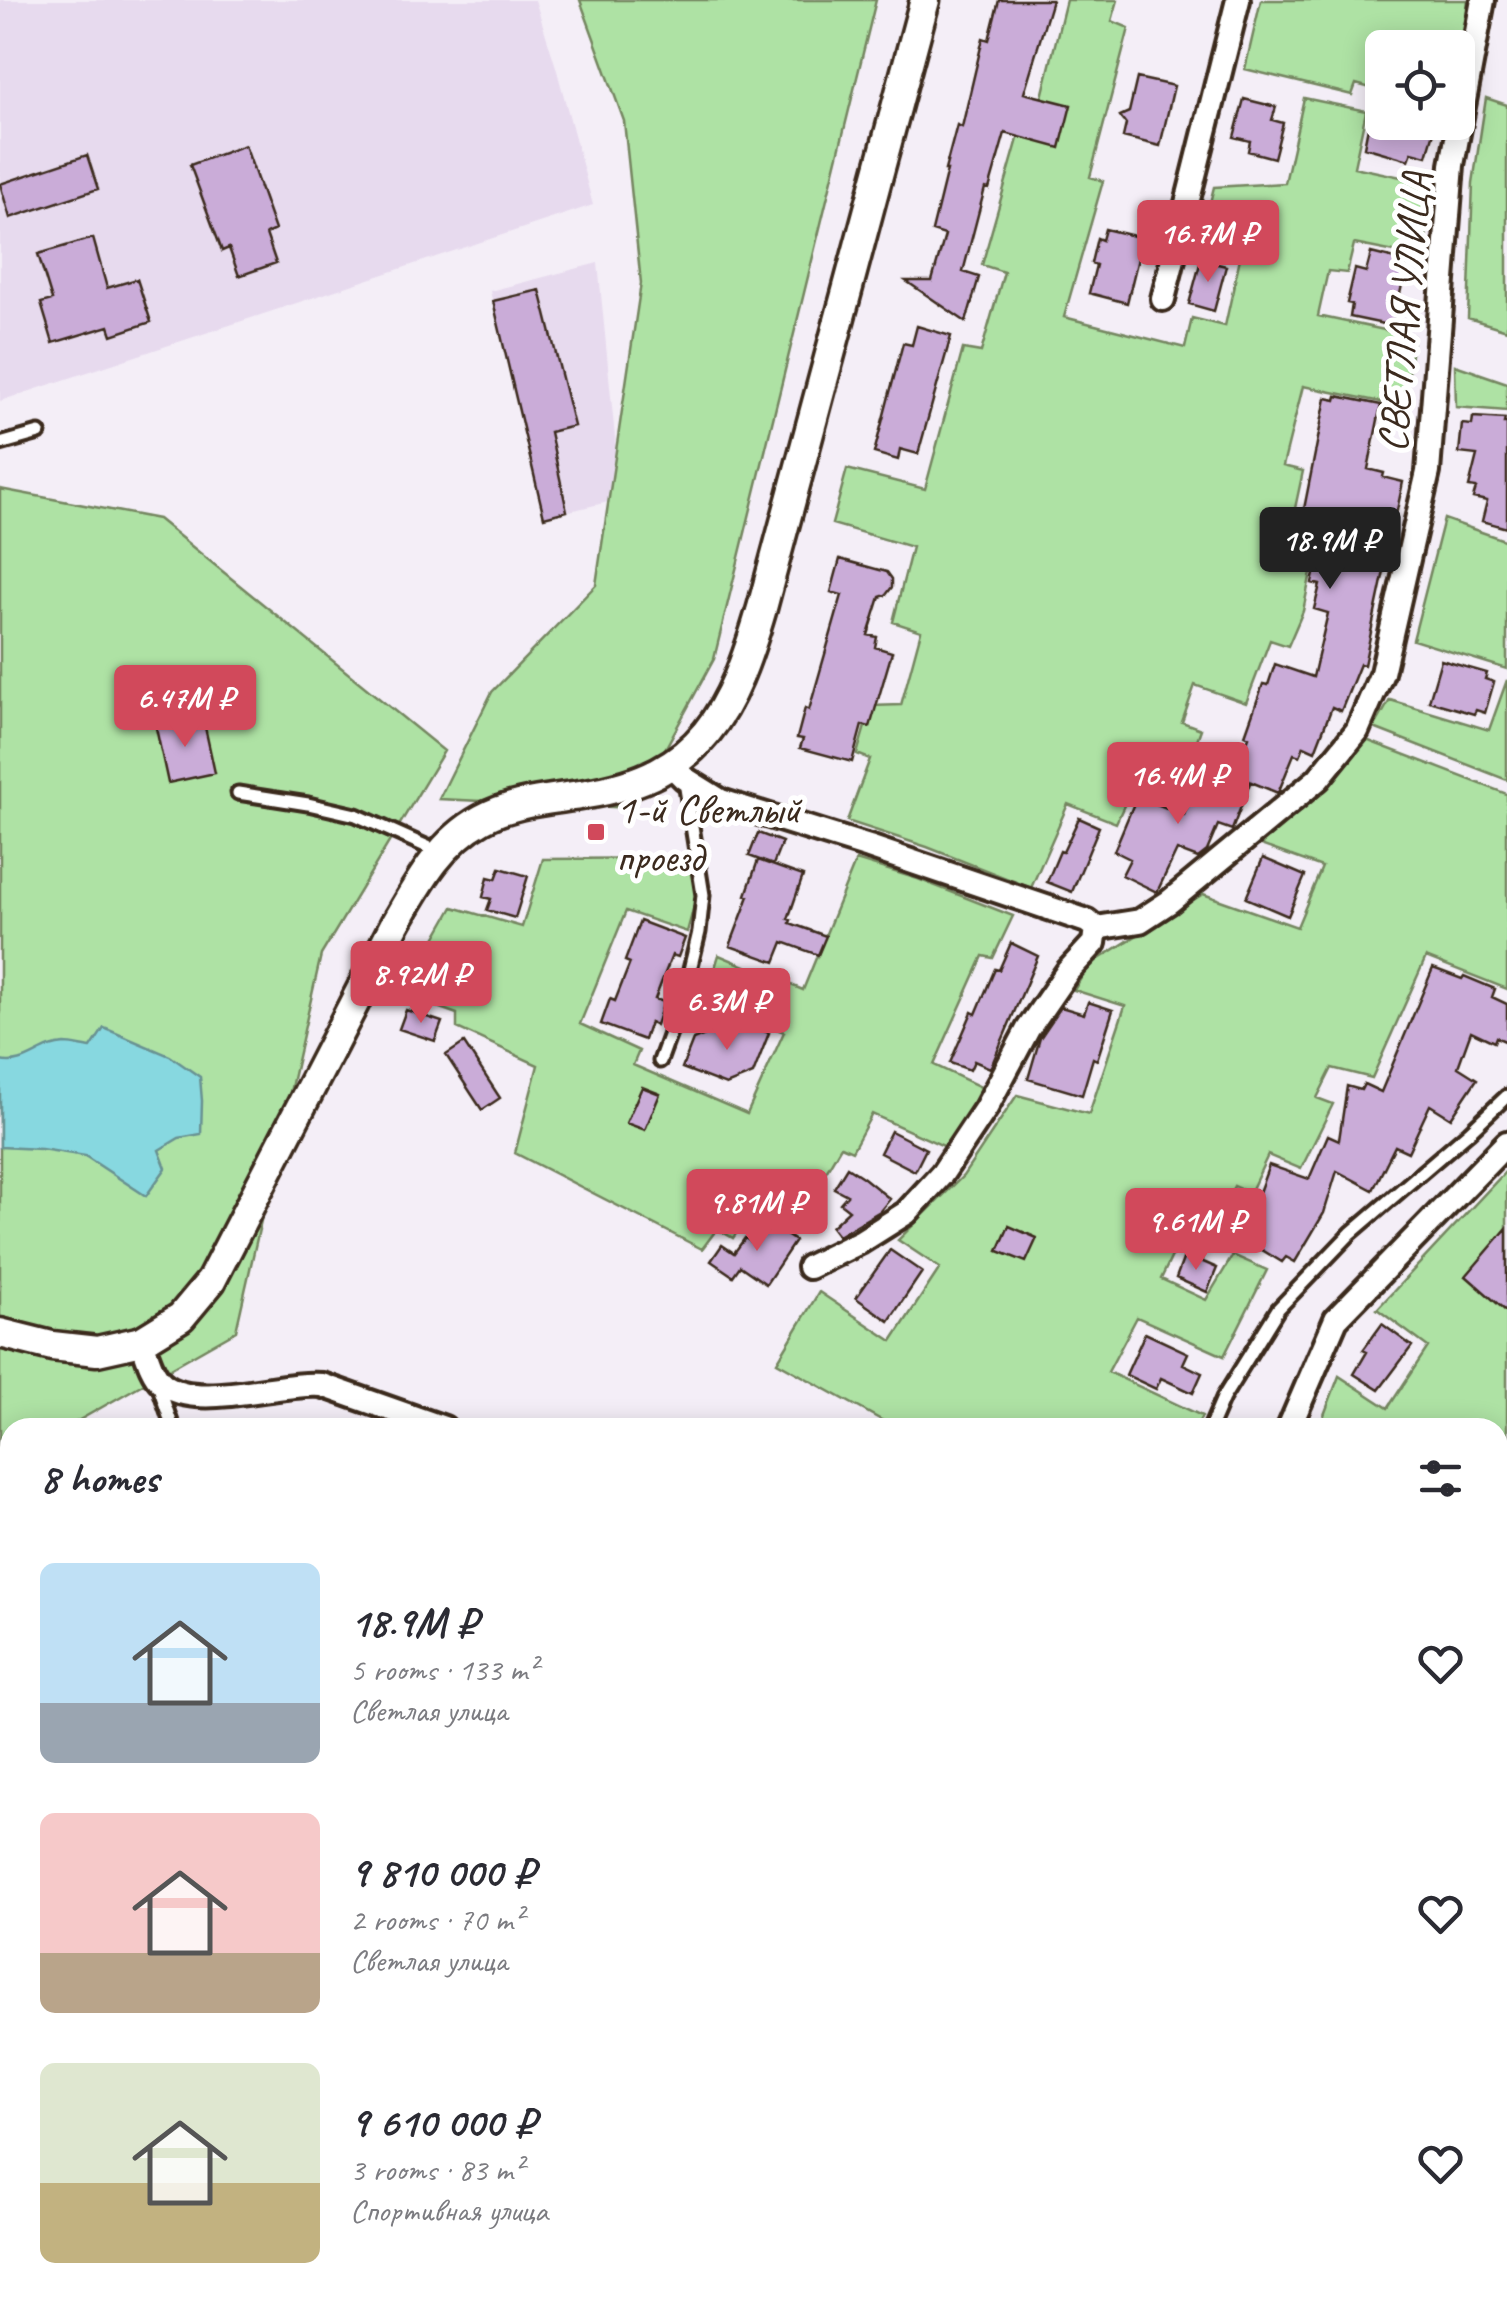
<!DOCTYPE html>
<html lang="en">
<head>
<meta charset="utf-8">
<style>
  body { margin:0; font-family:Caveat,sans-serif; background:#f7f7f7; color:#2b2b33; height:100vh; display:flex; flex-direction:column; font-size:38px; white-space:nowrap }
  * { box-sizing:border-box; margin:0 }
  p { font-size:32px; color:#7c7c81 }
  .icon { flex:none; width:55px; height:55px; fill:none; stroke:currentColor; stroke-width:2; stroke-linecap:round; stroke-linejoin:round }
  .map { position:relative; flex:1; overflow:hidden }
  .side { position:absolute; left:0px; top:1418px; width:1508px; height:892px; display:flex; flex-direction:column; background:#fff; border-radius:30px 30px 0 0; box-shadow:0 5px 25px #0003 }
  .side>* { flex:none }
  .fabs { position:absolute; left:1365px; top:30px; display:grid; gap:20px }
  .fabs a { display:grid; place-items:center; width:110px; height:110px; border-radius:15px; background:#fff; box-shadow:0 5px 25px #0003; font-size:50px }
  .price { position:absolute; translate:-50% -85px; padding:0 22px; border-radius:10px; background:#d1495b; color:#fff; font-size:32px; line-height:65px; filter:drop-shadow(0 2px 5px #0008) }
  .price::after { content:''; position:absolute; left:50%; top:60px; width:30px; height:22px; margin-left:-15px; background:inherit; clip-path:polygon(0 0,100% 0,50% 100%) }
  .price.selected { background:#222; color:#fff }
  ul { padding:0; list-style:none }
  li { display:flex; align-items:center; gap:30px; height:250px; padding:0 40px }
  li span { display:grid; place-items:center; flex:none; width:280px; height:200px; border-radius:15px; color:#555 }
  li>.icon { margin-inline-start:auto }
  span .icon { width:120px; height:120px; fill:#fffc; stroke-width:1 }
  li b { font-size:42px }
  h2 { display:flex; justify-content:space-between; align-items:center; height:120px; padding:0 40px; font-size:42px }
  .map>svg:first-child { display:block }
  .built { fill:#e7daee }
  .green { fill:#aee2a4; stroke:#748661; stroke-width:2.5 }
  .water { fill:#87d8e0; stroke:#699292; stroke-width:2.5 }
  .building { fill:#caacd8; stroke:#3b2a1e; stroke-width:2.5 }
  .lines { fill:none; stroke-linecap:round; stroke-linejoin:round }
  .service-casing { stroke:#3b2a1e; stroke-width:19 }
  .minor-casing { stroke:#3b2a1e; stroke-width:30 }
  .tertiary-casing { stroke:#3b2a1e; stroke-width:35 }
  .service { stroke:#fff; stroke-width:11 }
  .minor { stroke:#fff; stroke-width:22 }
  .tertiary { stroke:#fff; stroke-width:28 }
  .poi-dot { fill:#d1495b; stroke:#fff; stroke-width:4 }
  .labels { text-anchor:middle; stroke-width:10; stroke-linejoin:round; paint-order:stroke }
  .street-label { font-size:42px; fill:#3b2a1e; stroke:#fff }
  .poi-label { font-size:42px; fill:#3b2a1e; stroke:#fff; text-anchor:start }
</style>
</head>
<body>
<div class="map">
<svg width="1507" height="2308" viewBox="0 0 1507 2308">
  <rect width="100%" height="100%" fill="#f4eef7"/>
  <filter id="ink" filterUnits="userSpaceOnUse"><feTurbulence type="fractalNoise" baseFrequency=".01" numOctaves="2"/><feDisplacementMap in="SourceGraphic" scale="20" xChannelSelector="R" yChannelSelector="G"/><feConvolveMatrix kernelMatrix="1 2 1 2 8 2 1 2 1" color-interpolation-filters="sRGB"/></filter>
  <g filter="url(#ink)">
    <path class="built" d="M0,0H535L556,67L593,205L0,401Z
      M598,263L621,499L544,517L490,291Z
      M10,1681V1749L0,1744V1706Z
      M10,2005V2300H207L209,2308H0V2112L3,2111Z"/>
    <path class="green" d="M580,0H876L714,659L633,808L439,799L492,692L596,585L641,283L624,121Z
      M1066,0H1118L1112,21L1129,28L1090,177L1103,181L1064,317L1185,348L1192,318L1225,326L1240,258L1199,246L1214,187L1285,183L1304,98L1366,111L1354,167L1429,183L1425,258L1354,244L1347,273L1328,271L1318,316L1413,336L1405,407L1303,386L1283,466L1303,471L1294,513L1322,519L1303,611L1288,646L1270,640L1246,703L1195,685L1182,722L1201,729L1185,773L1146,757L1116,823L1068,804L1031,888L927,847L847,821L870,759L857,754L871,706L901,705L921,631L893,622L912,547L832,524L847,469L925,489L963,349L981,352L1004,272L982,265L1026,111L1038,113Z
      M1261,0H1468L1458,77V48H1382V91L1356,84L1352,95L1245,69Z
      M1486,98L1507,105V330L1468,318L1473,183Z
      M1455,365L1507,383V411L1456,407Z
      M0,489L158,519L444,751L321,955L236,1331L67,1427L10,1428V1475L0,1490Z
      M1444,519L1507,541V669L1413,640Z
      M1507,680V780L1374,728L1390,700L1489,730Z
      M1361,738L1507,794V989L1426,957L1372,1078L1332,1068L1317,1098L1333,1104L1301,1169L1268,1155L1250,1193L1234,1186L1209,1240L1184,1231L1161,1279L1206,1300L1233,1255L1267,1270L1224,1356L1137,1317L1108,1372L1202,1416L1196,1427H894L777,1362L819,1292L892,1341L940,1268L898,1240L963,1176L1017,1095L1089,1114L1125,1006L1074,990L1088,966L1203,894L1297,927L1322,867L1255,843Z
      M688,858L697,895L687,932L626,911L580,1024L639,1051L633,1065L747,1114L784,1032L705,1000L719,955L803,990L856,860L918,879L1013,916L993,958L983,956L934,1065L983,1088L950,1149L872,1114L852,1151L841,1146L798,1219L761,1198L733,1238L717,1229L702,1249L515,1153L538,1065L457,1028V1014L403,995L453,907L522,927L543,859Z
      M1507,1170V1898L1498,1892V1428H1319L1339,1376L1388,1408L1428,1347L1377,1309Z
      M207,2300H634L633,2308H209Z
      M847,2300H991L988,2308H858L859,2306Z
      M1168,2300H1261L1256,2308H1168Z"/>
    <path class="water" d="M104,1028L170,1056L200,1077L202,1101L201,1134L179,1138L159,1150L166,1168L146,1196L85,1156L41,1149L0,1147V1061C27,1067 39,1045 65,1044C73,1044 83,1047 91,1048Z"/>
    <path class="building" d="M999,0H1052L1024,93L1071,105L1060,148L1005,133L989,189L985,188L963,272L979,277L966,322L906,281H932L945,235L932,231L947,170H945L957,125L962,127L983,38L989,40Z
      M1137,78L1174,86L1160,146L1123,137L1126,124L1120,116L1129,112Z
      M1244,99L1276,107L1272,120L1283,123L1274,158L1248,151L1250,141L1234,137Z
      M1369,122H1437L1427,156L1412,152L1409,160L1364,147Z
      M245,145L275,230L266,234L276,263L239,276L229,248L222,251L190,165Z
      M87,155L98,189L10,218L0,184Z
      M1105,229L1143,238L1127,303L1089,293L1096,265L1091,263L1097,238L1102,240Z
      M93,238L107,288L137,279L151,322L112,335L109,326L53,343L41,303L52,300L38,254Z
      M1371,253L1407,262L1393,326L1350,317L1352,304L1347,303L1355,269L1366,272Z
      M1201,260L1226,266L1214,311L1189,304Z
      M540,290L574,426L550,432L567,511L544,517L493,301Z
      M917,326L951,336L918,454L900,449L898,460L874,453L903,343L912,345Z
      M1337,396L1381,405L1368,469L1384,473L1383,477L1403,482L1364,665L1360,664L1341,711L1332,707L1315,751L1304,746L1300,756L1294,754L1278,793L1234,775L1249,737L1245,735L1263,684L1268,685L1275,664L1313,677L1328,613L1314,609L1320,585L1312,583L1328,514L1304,509L1326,398L1336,400Z
      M1473,417L1505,419L1504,423H1507V528L1482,521L1487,501L1473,498L1476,488L1469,487L1477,455L1459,453L1462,424L1472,425Z
      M840,559L887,572L892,579V587L886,595L880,597L868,635L877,637L875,647L892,652L870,727L862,725L852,762L800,748L803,739L797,738L805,708L809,710L842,595L831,592Z
      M1441,660L1487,673L1485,679L1494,682L1485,713L1476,710L1474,714L1429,701Z
      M203,718L215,773L168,783L156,728Z
      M1209,768L1250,783L1232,830L1218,825L1207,851L1198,858L1177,850L1157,892L1122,875L1130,859L1114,851L1137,796L1184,815L1197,778L1205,780Z
      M1079,818L1099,827L1072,892L1047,882L1060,851L1063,852Z
      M758,833L782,842L773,865L749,856Z
      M1263,858L1305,876L1288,916L1246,898Z
      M758,860L803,876L788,919L791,920L790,923L826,936L818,955L783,942L775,962L730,946L749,896L746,895Z
      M500,868L528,876L515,918L487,910L491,899L483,897L488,877L496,879Z
      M640,921L685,938L678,957L672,955L655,999L664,1002L656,1025L650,1022L644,1040L601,1024L610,999L615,1001L630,963L625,961Z
      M1011,943L1038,956L993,1062L990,1068L974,1061L970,1070L950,1063L972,1012L976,1014L995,969L999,970Z
      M1433,968L1462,979L1464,976L1495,989L1492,997L1507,1004V1042L1496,1037L1494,1042L1471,1031L1458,1067L1477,1079L1451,1118L1430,1105L1408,1152L1395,1146L1373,1190L1337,1171L1324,1213L1295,1262L1286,1257L1282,1262L1234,1233L1247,1203L1254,1206L1269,1165L1309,1179L1328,1135L1339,1140L1347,1086L1361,1090L1364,1084L1381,1092Z
      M1088,1002L1113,1010L1097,1060L1093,1058L1082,1095L1028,1079L1040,1038L1061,1007L1084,1014Z
      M406,1010L442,1022L435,1041L399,1029Z
      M738,1021L769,1033L753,1074L726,1085L682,1068L693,1040Z
      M464,1043L500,1098L482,1110L446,1055Z
      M642,1087L660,1094L645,1130L626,1123Z
      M891,1131L926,1149L915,1171L880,1153Z
      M847,1167L864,1178L890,1199L880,1211L838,1236L831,1227L849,1210L840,1203L847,1195L834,1188Z
      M767,1222L795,1241L766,1284L740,1266L733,1276L711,1261L722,1245L734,1253L745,1238L753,1243Z
      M1009,1226L1037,1238L1026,1262L998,1251Z
      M1507,1228V1312L1466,1276Z
      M890,1250L922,1272L889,1321L856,1298Z
      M1185,1254L1217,1268L1207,1292L1176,1278Z
      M1382,1324L1412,1346L1379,1390L1354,1374L1367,1352L1363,1350Z
      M1145,1333L1188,1353L1183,1364L1202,1373L1193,1393L1161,1378L1156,1389L1126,1375Z"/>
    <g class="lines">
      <g class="service-casing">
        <path id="service" d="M0,444L39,433
          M238,793L308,804L356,815L439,852
          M660,1061L684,995L699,932L703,895L685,782
          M158,1384L173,1428
          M1210,1428L1223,1398L1278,1309L1351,1233L1469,1132L1507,1096
          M0,2200L10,2203
          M135,2300L143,2308"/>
      </g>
      <g class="minor-casing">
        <path id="minor" d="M1163,299L1238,0
          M672,766L684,778L721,801L869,847L1087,921L1096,928
          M809,1267L860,1242L906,1213L942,1174L986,1108L1028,1029L1068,971L1094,943L1096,928L1140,921L1169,902L1318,779L1357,731L1382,673L1428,472L1452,165L1483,0
          M142,1341C147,1355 151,1373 162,1383C196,1412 279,1381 322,1385L444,1428
          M1289,1428L1336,1319L1507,1143
          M1498,2179L1507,2166
          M785,2308L789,2300
          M1400,2308L1407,2300"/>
      </g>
      <g class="tertiary-casing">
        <path id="tertiary" d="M0,1333L52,1346L97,1351L142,1341L181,1317L211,1281L395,924C418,884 440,842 482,819C514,801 551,800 586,794C702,776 732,711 762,608L925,0"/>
      </g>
      <use href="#service" class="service"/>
      <use href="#minor" class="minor"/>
      <use href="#tertiary" class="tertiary"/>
    </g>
  </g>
  <rect class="poi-dot" x="586" y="822" width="20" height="20" rx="5"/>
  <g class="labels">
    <g class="street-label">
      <text transform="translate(1403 312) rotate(-85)" y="15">СВЕТЛАЯ УЛИЦА</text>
    </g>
    <g class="poi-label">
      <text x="616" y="823">1-й Светлый<tspan x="616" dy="48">проезд</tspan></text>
    </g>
  </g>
</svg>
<div class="fabs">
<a><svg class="icon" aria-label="locate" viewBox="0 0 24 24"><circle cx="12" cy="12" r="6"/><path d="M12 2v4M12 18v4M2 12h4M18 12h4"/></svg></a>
</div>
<b class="price" style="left:1208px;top:285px">16.7M ₽</b>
<b class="price selected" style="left:1330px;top:592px">18.9M ₽</b>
<b class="price" style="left:185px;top:750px">6.47M ₽</b>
<b class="price" style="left:1178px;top:827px">16.4M ₽</b>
<b class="price" style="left:421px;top:1026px">8.92M ₽</b>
<b class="price" style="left:727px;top:1053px">6.3M ₽</b>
<b class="price" style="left:757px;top:1254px">9.81M ₽</b>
<b class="price" style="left:1196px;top:1273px">9.61M ₽</b>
<section class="side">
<h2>8 homes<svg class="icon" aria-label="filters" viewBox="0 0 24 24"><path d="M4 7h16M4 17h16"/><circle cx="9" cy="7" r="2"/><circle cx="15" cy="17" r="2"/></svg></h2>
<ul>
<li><span style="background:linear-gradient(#bfe0f5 70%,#9aa5b1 0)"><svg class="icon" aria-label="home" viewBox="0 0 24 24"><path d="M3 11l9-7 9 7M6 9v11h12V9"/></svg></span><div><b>18.9M ₽</b><p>5 rooms · 133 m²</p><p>Светлая улица</p></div><svg class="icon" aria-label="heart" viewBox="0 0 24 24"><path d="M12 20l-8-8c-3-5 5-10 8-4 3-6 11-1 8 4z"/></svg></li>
<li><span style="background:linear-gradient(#f6c9c9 70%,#b9a48a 0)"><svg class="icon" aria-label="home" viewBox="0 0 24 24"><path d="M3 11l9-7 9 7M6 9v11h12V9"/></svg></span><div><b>9 810 000 ₽</b><p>2 rooms · 70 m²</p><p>Светлая улица</p></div><svg class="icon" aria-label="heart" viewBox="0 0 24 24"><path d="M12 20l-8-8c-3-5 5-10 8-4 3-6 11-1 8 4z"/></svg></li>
<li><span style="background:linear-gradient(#dfe7d0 60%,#c2b280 0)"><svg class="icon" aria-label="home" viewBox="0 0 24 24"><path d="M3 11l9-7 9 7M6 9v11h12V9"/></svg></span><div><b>9 610 000 ₽</b><p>3 rooms · 83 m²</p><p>Спортивная улица</p></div><svg class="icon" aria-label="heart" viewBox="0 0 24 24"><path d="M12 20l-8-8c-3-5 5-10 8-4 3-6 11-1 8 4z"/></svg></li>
</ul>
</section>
</div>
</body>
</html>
